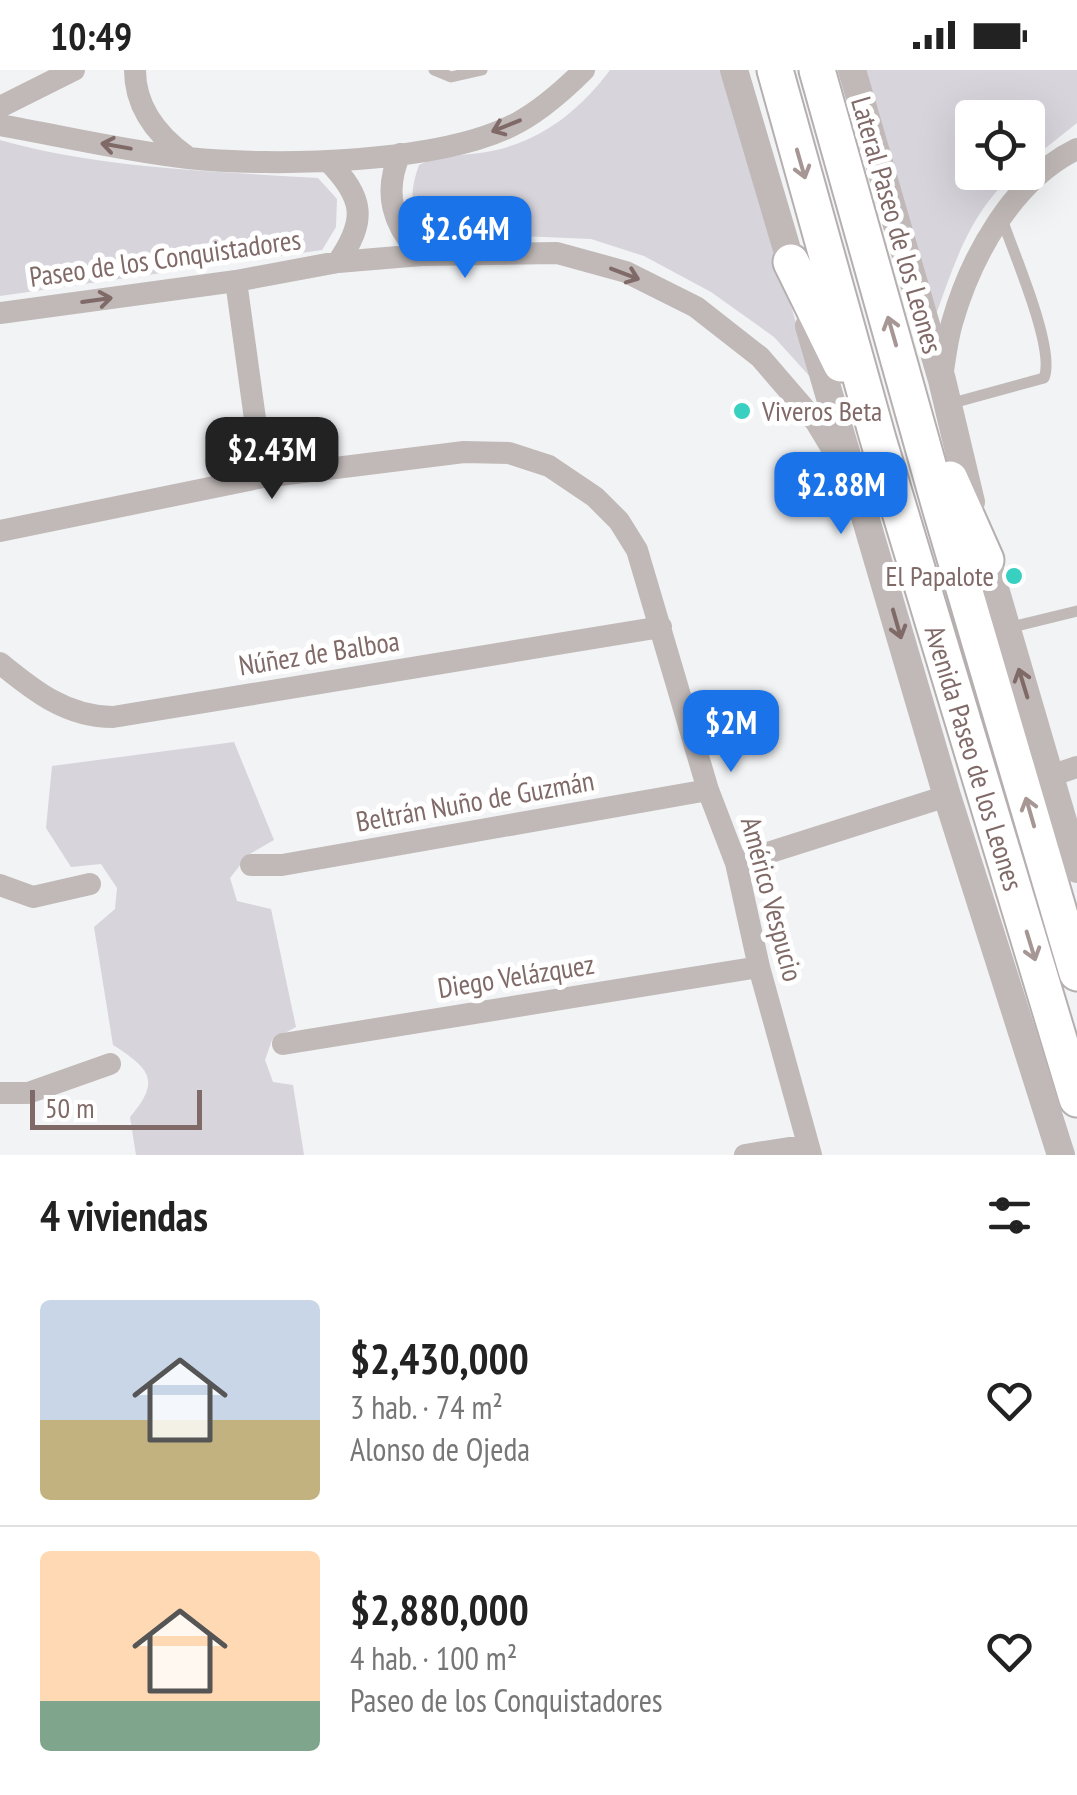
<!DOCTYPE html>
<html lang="es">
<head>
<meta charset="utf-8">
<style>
  body { margin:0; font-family:"PT Sans Narrow",sans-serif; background:#f6f6f6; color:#222; height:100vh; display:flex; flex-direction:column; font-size:38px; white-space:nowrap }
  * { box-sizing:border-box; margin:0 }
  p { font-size:32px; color:#767676 }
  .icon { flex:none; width:55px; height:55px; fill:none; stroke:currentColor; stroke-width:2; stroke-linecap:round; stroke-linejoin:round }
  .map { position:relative; height:1085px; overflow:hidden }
  .sheet { display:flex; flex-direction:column; background:#fff; flex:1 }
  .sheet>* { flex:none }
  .fabs { position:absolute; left:955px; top:30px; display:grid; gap:20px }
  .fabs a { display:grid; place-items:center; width:90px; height:90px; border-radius:10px; background:#fff; box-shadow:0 10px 40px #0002; font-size:50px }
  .scale { position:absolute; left:30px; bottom:25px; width:172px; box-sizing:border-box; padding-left:10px; border:5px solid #806a68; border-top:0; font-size:28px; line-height:35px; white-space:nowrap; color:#806a68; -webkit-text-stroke:8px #fff; paint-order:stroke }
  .price { position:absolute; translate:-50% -85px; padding:0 22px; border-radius:20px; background:#1a73e8; color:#fff; font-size:32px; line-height:65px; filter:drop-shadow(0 2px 5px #0008) }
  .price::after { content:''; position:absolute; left:50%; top:60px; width:30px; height:22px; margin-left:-15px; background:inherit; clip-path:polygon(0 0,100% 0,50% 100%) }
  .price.current { background:#222; color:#fff }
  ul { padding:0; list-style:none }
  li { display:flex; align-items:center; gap:30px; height:250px; padding:0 40px }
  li+li { border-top:2px solid #e0e0e0 }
  li span { display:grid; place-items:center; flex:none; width:280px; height:200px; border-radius:10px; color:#555 }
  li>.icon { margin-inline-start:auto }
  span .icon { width:120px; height:120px; fill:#fffc; stroke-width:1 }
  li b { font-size:42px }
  h2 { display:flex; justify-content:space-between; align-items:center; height:120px; padding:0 40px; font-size:42px }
  .status { display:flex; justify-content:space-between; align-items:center; height:70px; padding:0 50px; background:#fff; direction:ltr }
  .status svg { height:28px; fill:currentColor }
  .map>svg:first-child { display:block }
  .green { fill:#d7d4dc }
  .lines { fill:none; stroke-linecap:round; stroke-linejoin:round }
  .primary-casing { stroke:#b6afaf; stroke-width:39 }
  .service { stroke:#c0b9b8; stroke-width:11 }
  .minor { stroke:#c0b9b8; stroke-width:22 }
  .tertiary { stroke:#c0b9b8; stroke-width:28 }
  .primary { stroke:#fff; stroke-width:35 }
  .oneway { stroke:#806a68 }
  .oneway2 { stroke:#a69795 }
  .poi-dot { fill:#38d0c1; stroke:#fff; stroke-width:4 }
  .labels { text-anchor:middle; stroke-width:10; stroke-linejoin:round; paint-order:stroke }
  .street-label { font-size:28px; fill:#806a68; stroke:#fff }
  .poi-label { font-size:28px; fill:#806a68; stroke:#fff; text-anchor:start }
</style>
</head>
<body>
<div class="status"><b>10:49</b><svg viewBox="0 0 49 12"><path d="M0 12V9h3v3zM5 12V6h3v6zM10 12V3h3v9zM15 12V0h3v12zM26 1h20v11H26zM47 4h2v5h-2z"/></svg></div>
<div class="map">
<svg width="1077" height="1085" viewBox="0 0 1077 1085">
  <rect width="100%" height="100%" fill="#f2f3f5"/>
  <path class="green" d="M610,0H721L813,310L774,267L711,222L644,186L591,169L421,162C410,138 410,120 419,95C438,85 458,86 480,83C536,75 577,44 610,0Z
    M864,0H1077V53L1028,92V48H972V102L1015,103C969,143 954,195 934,250Z
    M0,70C103,99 212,101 318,108L337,129L336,157L322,180L0,226Z
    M234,672L274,770L248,785L230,808L237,831L271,839L296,957L272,970L265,990L273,1012L293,1015L304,1085H136L130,1047C162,1010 149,998 113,975L94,857L115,839L117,818L101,794L71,797L46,758L52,696Z"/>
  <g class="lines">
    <g class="primary-casing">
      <path id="primary" d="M775,0L878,369L1077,1029
        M817,0L940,437L1077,903
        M791,192L841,294
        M950,409L986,490"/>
    </g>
    <path class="service" d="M434,0L451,7L482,0
      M949,334L1044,308C1056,279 1013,182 1002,149
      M1008,558L1077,541"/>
    <path class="minor" d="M135,0C135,37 157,65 186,86
      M0,37L74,0
      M0,55C62,66 125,81 188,88C273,97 444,94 519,52C544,38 564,20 584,0
      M400,84C383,122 392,156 422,185
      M329,92C364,128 367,150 338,192
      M236,211L263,407
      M0,243L236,211L338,192L422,185L557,183L626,202L696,237L760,287L816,352L846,402
      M942,307C945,289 947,270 952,253C971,186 1013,110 1077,79
      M0,461L263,407L464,382L509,383L549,396L595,427L619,451L637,480L708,720L736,793L759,897L811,1085
      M0,593C34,621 67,647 113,647L661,557
      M1050,706L1077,697
      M736,793L947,726
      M251,795H282L708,720
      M0,815L33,827L90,814
      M283,974L759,897
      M0,1023H28L110,994
      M745,1085L808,1075"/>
    <path class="tertiary" d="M734,0L796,210
      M852,0L942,310L971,432
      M809,256L947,726L1061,1085
      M982,474L1077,799"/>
    <use href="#primary" class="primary"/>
  </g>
  <defs><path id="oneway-shaft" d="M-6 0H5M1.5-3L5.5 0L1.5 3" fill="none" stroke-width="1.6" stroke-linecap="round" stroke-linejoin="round" transform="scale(2.5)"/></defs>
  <g class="oneway">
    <use href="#oneway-shaft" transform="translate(506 56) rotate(158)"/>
    <use href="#oneway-shaft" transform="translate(116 76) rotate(-170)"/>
    <use href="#oneway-shaft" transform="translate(625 204) rotate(21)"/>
    <use href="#oneway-shaft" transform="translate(97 230) rotate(-8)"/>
    <use href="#oneway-shaft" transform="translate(897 554) rotate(74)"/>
    <use href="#oneway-shaft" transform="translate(1023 613) rotate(-107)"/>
  </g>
  <g class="oneway2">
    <use href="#oneway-shaft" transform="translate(801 94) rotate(74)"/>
    <use href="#oneway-shaft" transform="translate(892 261) rotate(-106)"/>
    <use href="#oneway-shaft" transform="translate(1030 742) rotate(-106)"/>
    <use href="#oneway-shaft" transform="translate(1031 876) rotate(73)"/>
  </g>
  <g class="poi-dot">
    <circle cx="742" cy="341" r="10"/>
    <circle cx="1014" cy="506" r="10"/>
  </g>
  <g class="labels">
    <g class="street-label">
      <text transform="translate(897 155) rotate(74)" y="10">Lateral Paseo de los Leones</text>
      <text transform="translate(165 188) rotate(-8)" y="10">Paseo de los Conquistadores</text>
      <text transform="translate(319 583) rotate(-9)" y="10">Núñez de Balboa</text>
      <text transform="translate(974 688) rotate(73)" y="10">Avenida Paseo de los Leones</text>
      <text transform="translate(475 731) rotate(-10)" y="10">Beltrán Nuño de Guzmán</text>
      <text transform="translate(772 829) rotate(75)" y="10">Américo Vespucio</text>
      <text transform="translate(516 906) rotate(-9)" y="10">Diego Velázquez</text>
    </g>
    <g class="poi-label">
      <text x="762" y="351">Viveros Beta</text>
      <text x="994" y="516" text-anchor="end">El Papalote</text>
    </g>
  </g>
</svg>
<div class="fabs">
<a><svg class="icon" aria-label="locate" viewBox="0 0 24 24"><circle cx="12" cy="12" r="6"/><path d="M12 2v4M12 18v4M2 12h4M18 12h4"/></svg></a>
</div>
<div class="scale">50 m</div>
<b class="price" style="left:465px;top:211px">$2.64M</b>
<b class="price current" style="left:272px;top:432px">$2.43M</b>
<b class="price" style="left:841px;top:467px">$2.88M</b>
<b class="price" style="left:731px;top:705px">$2M</b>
</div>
<section class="sheet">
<h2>4 viviendas<svg class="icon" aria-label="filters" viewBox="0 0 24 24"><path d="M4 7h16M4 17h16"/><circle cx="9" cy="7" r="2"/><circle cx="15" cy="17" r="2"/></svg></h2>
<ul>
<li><span style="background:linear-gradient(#c9d6e8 60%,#c2b280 0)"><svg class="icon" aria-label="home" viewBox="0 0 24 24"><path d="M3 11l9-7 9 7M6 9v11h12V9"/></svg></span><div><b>$2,430,000</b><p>3 hab. · 74 m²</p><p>Alonso de Ojeda</p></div><svg class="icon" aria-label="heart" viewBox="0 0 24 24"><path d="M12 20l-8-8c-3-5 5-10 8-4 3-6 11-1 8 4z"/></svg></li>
<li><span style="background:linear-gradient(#ffd9b3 75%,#7fa58c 0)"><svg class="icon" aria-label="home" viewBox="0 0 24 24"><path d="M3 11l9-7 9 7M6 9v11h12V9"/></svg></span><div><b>$2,880,000</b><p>4 hab. · 100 m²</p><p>Paseo de los Conquistadores</p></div><svg class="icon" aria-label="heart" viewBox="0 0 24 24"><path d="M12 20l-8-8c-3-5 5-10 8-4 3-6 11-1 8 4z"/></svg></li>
</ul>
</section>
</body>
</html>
